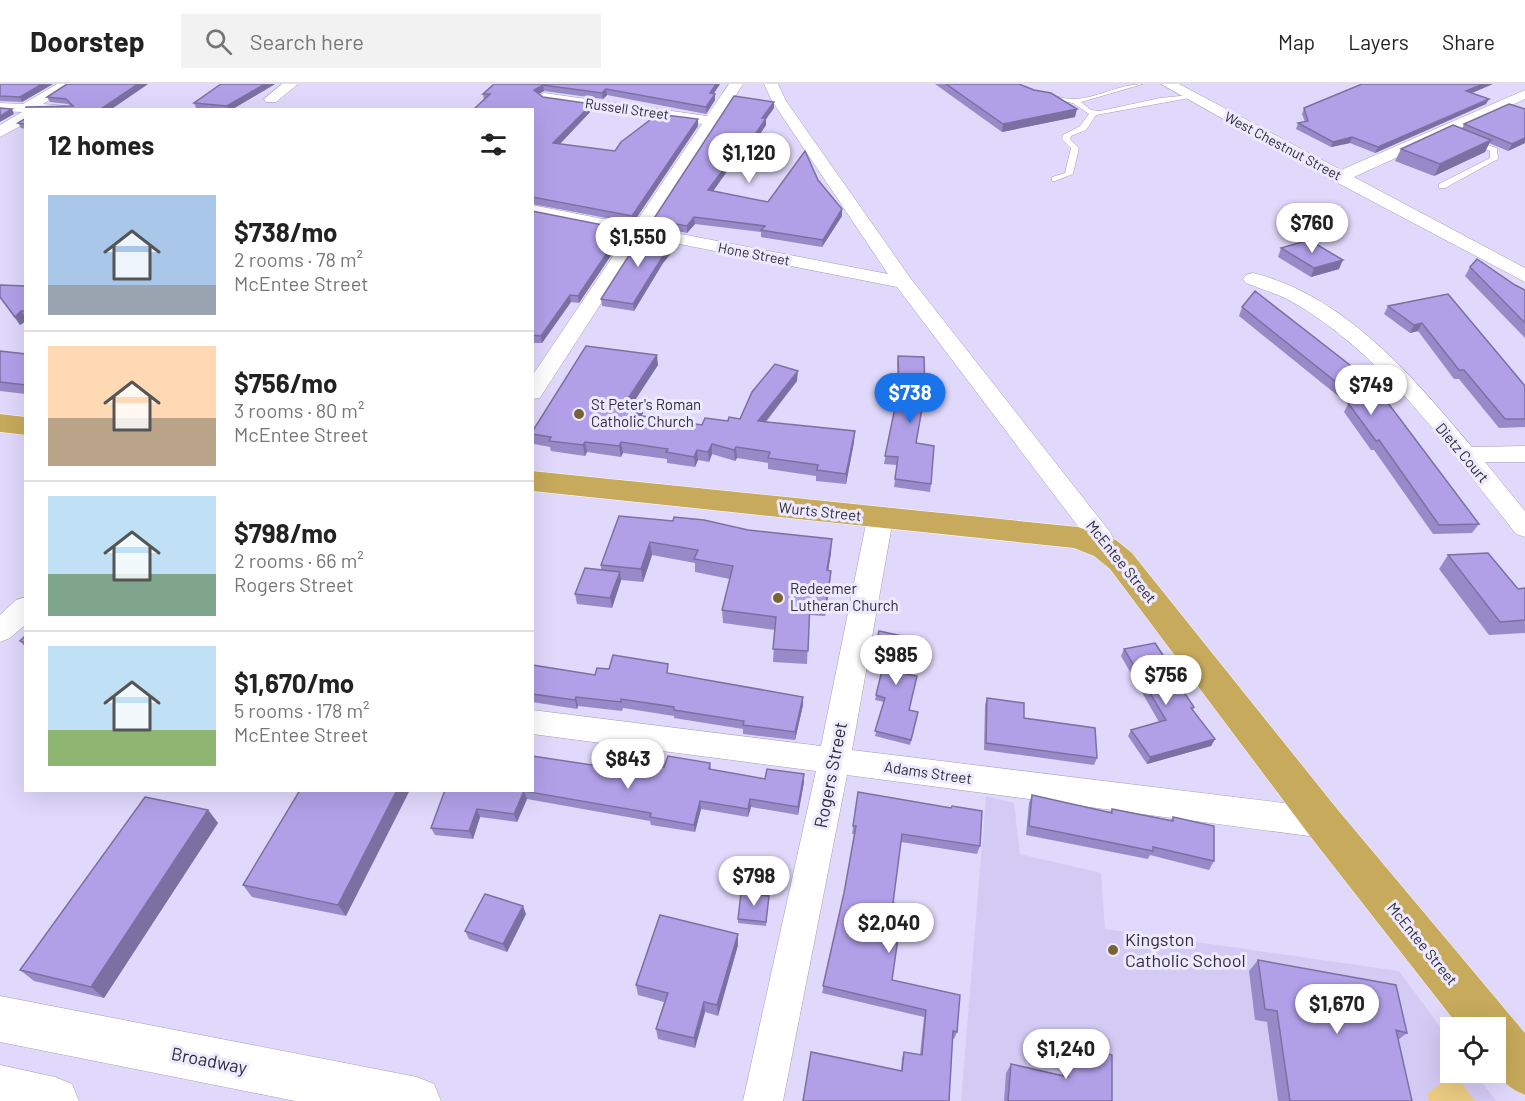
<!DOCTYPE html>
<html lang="en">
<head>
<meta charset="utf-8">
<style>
  body { margin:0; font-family:Barlow,sans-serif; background:#f2f2f2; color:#222; height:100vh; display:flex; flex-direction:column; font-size:22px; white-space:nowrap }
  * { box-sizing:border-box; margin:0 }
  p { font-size:20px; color:#767676 }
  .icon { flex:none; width:33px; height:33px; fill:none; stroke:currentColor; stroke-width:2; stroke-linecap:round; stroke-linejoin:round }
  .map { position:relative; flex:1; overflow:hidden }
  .drawer { position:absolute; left:24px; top:24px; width:510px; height:684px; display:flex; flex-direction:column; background:#fff; border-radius:0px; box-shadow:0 6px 24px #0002 }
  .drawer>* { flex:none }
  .controls { position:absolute; left:1440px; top:933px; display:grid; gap:12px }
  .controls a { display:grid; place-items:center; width:66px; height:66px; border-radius:0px; background:#fff; box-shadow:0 6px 24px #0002; font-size:30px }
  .price { position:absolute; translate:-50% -51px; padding:0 14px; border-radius:21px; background:#fff; color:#222; font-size:20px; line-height:39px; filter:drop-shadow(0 2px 3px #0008) }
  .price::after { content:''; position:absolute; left:50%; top:36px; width:18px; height:14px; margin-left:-9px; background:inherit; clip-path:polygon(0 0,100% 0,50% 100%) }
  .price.current { background:#1a73e8; color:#fff }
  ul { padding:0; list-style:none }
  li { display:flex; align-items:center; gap:18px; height:150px; padding:0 24px }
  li+li { border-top:2px solid #e0e0e0 }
  li span { display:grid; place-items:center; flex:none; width:168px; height:120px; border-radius:0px; color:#555 }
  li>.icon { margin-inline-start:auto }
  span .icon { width:72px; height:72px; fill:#fffc; stroke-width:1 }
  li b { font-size:26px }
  h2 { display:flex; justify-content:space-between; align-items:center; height:72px; padding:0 24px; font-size:26px }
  header { display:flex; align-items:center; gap:36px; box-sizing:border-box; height:84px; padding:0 30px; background:#fff; border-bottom:2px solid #e0e0e0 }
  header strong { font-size:28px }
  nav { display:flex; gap:33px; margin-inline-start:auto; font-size:21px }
  .search { width:420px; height:54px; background:#f2f2f2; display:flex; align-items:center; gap:15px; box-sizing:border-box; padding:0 21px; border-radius:0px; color:#767676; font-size:22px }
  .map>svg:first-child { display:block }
  .built { fill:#d4cbf5 }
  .green { fill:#eccc82 }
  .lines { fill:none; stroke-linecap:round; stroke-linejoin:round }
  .service-casing { stroke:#a39dbd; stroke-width:1 }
  .minor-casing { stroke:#a39dbd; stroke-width:1 }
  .tertiary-casing { stroke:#a39dbd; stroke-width:1 }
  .trunk-casing { stroke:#fff; stroke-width:1 }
  .service { fill:#fff; fill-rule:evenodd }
  .minor { fill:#fff; fill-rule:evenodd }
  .tertiary { fill:#fff; fill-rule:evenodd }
  .trunk { fill:#c7aa5c; fill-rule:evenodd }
  .wall { fill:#988ac8 }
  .shaded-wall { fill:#7c70a2 }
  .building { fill:#b1a0e8; stroke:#7c70a2; stroke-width:1.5 }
  .poi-dot { fill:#786332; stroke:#ede9fe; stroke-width:2 }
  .labels { text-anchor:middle; stroke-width:6; stroke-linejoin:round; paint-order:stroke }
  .far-street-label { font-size:14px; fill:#302d3a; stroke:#ede9fe }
  .poi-label { font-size:15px; fill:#302d3a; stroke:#ede9fe; text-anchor:start }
  .street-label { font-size:15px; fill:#302d3a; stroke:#ede9fe }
  .near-street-label { font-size:18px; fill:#302d3a; stroke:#ede9fe }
  .near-poi-label { font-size:18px; fill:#302d3a; stroke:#ede9fe; text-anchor:start }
</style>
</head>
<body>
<header>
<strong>Doorstep</strong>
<div class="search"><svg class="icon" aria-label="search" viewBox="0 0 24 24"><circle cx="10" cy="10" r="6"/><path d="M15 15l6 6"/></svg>Search here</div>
<nav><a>Map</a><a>Layers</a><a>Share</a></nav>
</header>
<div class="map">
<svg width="1525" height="1017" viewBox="0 0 1525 1017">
  <rect width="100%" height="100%" fill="#e0d9fc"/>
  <path class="built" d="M986,712L1014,719L1020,770L1101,789L1105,845L1399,887L1450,956V988L1475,989L1496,1017H961Z"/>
  <path class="green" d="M1454,989L1475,1017H1429L1427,1010Z"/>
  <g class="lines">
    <g class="service-casing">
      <path id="service" d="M1005,0C1028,0 1050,15 1074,15C1095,15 1119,0 1143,0L1081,18L1091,26L1100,27L1160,14L1191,11L1195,13L1096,31L1086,46L1071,52L1070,55L1079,64L1073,90L1055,97H1052V93L1065,89L1071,64L1062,55L1063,51L1080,42L1089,30L1073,19L1033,12Z
        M1468,55L1497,64L1498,75L1445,104H1439V100L1490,74V67L1468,59Z"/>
    </g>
    <g class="minor-casing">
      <path id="minor" d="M57,0H74L43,20L67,22L74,26H26V39L0,53V41L22,28L0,27V19L23,20Z
        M282,0H298L276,18H266L264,15Z
        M729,0H743L650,144L888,190L772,17L764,0H778L786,17L911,195L1110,448L1118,464L1114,470L1105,473L1096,470L1089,457L897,203L644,153L543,309L540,314L532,315V292L628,150L532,131V121L634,141L702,40L544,17L537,13L544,9L707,32Z
        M1161,0H1179L1341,86L1525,6V15L1354,93L1525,184V198L1334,97Z
        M1253,189C1346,212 1413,293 1472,363L1525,362V378H1485L1525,427V453L1516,450C1451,368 1383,268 1289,216C1275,209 1260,205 1246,199L1243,195L1246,191Z
        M880,426L889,429L893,435L852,666L1324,724L1336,729L1340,739L1336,749L1324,754L847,691L783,1017H743L816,687L532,650V626L821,662L867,435L871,429Z
        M26,513V540L10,554L0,558V531L16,516Z"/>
    </g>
    <g class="tertiary-casing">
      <path id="tertiary" d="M0,912L417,993L434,1000L441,1017H295L0,958Z
        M0,981L55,993L72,1000L79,1017H0Z"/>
    </g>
    <g class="trunk-casing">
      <path id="trunk" d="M0,330L26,333V351L0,348Z
        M532,387L1078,443L1116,456L1132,469L1338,726L1525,949V1011C1489,996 1496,977 1496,944H1460L1310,752L1110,485L1094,472L1074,464L532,407Z"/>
    </g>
    <use href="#service" class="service"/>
    <use href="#minor" class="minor"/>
    <use href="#tertiary" class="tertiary"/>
    <use href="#trunk" class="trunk"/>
  </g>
  <path class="wall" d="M0,0H53L22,18L0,17Z
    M148,0L110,26H26L70,22L68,20L50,18L47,13Z
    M221,0H275L231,26H212L196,24L194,19Z
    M494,0H720L714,9L715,10V16L706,30L607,11L603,15L544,7L539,10L543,13L592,20V26L560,60L615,67L698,42L633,139L532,120V26L484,16L483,10Z
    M935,0H1019L1075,33L1002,48Z
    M1472,9L1486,20L1375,69L1350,59L1331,63L1296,45L1298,39L1305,38L1302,30L1304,24Z
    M774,24L766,35V41L747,70L740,69L713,107L768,118L818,96L842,125V132L822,163L761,153V148L695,140L687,149L654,142L653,136Z
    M1525,25V59L1508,67L1489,59L1485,68L1434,92L1395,77L1401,65L1462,45L1464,40Z
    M26,34V45L21,44L18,39Z
    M532,127L623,145L624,152L579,219L571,218L542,259H532Z
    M677,162L663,179L634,227L602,222L601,215Z
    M1281,164L1339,185L1311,193L1278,173Z
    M1470,183L1515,201L1525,206V254L1465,192Z
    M0,201L26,202V237L20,241L0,214Z
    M1255,207L1479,440L1472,449L1433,450L1374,366H1371L1344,328L1348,320L1239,232L1242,223Z
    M1448,210L1525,302V343L1499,344L1459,295H1454L1418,247L1410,249L1384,230L1388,222Z
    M0,267L26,270V310L0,307Z
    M898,272L916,360L931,400L930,408L894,403L897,381L884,380L898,308L897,279Z
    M658,281L634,317L642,318L643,329L641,332L702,341L740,335L797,297L766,338L854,358L846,400L816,397V392L768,385V379L737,374L735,377L712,370L709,378L698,376L695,383L667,379V375L623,369L621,373L587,368L585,372L551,367L550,363L534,360L532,348Z
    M619,432L831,469L828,487L830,500L825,532L809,531L807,580L773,578L775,546L723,539L722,526L730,495L695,488V479L652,471L643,498L621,496L612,524L577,520L575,510L601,486V481Z
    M1448,471L1518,505L1525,504V549L1489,551L1439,485Z
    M879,547L905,590L909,626L918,628L910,661L875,652L884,618L875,616L884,579L873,577Z
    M26,551V564L20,557Z
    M1124,565L1172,585L1170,588L1194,623L1193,626L1215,655L1211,662L1147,680L1128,652L1131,646L1159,638L1121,572Z
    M532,581L595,591L669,590L803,621L795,656L743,650V645L674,634V632L623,624L622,627L578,622L577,625L532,618Z
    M987,614L1097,674L1094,681L984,666L985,621Z
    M710,679L711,685L765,695L804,690V698L798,731L751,723L748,733L701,725L695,748L651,741L650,737L527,715L517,738L480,733L473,755L435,751L431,744L445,706Z
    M300,706L346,832L252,813L243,801Z
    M858,708L980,762L977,770L901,758L893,819L918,851L916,858L898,854L892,896L957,948L954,955L952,954L949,1017H803L901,987L902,974L904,968L920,971L924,933L822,909L844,809L855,750H852Z
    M1032,711L1110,728L1112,725L1171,736L1173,733L1214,777L1209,786L1150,771L1148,775L1026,751L1029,719Z
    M208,726L218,739L104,914L34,897L20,886Z
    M769,812L766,842L738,839V835Z
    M526,830L507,868L469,855L465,847Z
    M738,850V861L718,932L705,928L695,964L658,955L656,945L664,918L638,911L636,901Z
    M1258,876L1407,949L1398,956L1412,1017H1278L1267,938L1255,936L1249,887Z
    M1069,961L1112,1017H1004L1006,989L1011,980L1062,991L1063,971Z"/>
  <path class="shaded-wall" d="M42,0H53L22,18L20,13Z
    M138,0H148L110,26H99Z
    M265,0H275L231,26H228L227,22Z
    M716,0H720L710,15V9Z
    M1483,0H1493L1463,13L1466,7Z
    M543,1L544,7L535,12L534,6Z
    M606,5L607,11L603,15L602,9Z
    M715,10V16L706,30V23Z
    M1489,15L1486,20L1375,69L1378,63Z
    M774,18V24L766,35V41L747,70L746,64L762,34Z
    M592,20V26L554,66L553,59Z
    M12,25L14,30L0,38V32Z
    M1077,25L1075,33L1002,48L1003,40Z
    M698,35V42L633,139L632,132Z
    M1352,53L1350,59L1331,63L1333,58Z
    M1525,54V59L1508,67L1512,60Z
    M1491,56L1485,68L1434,92L1440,80Z
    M740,63V69L709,113L708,106Z
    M842,125V132L822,163L823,156Z
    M694,133L695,140L687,149V142Z
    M623,145L624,152L579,219L578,212Z
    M676,155L677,162L663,179L634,227L633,220L663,172Z
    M1343,176L1339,185L1311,193L1314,184Z
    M570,211L571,218L542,259L541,252Z
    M21,227L26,234V237L20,241L15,233Z
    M1422,239L1418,247L1410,249L1414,241Z
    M657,271L658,281L628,327L627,316Z
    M798,287L797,297L758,347V337Z
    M642,318L643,329L637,341L635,331Z
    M855,347L854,358L846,400V390Z
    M585,358L587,368L585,372L583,361Z
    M621,358L623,369L621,373L619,362Z
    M712,360V370L709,378L708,368Z
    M736,363L737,374L735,377L734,366Z
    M697,366L698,376L695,383L694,373Z
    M832,455L831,469L826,500L827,486Z
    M650,458L652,471L643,498L641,485Z
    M831,487L830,500L825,532L826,519Z
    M620,488L621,497L612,524L610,514Z
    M576,613L578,622L577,625L575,616Z
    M803,613V621L795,656V648Z
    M1215,655L1211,662L1147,680L1150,673Z
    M804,690V698L798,731V723Z
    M397,706H410L346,832L338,821Z
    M524,707L527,715L517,738L514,730Z
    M750,715L751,723L748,733V725Z
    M700,717L701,725L695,748L694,741Z
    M477,725L480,733L473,755L469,747Z
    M208,726L218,739L104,914L91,903Z
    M523,822L526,830L507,868L503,860Z
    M738,850V861L718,932L717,921Z
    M704,918L705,928L695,964L694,954Z"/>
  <path class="building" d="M0,0H42L20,13L0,12Z
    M67,0H138L99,26H26V23L73,22L66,15L47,13Z
    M221,0H265L227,22L194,19Z
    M494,0H716L710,9L715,10L706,23L606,5L602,9L543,1L534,6L543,13L592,20L553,59L615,67L621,58L658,30L698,35L632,132L532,113V26H473L490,10H483Z
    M946,0H1019L1034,6L1051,9L1077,25L1003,40Z
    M1362,0H1483L1466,7L1489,15L1378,63L1352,53L1333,58L1298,39L1308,37L1304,24Z
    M734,12L774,18L762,34H766L746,64L740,63L708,106L768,118L805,67L818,96L842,125L823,156L761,146L765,142L694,133L687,142L653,136Z
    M1509,20L1525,25V54L1512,60L1464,40Z
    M0,24L12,25L0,32Z
    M26,34V40L18,39Z
    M1453,41L1491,56L1440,80L1401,65Z
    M532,127L623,145L578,212L570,211L541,252L532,251Z
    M644,148L676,155L663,172L633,220L601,215Z
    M1309,156L1343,176L1314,184L1281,164Z
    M1477,175L1515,201L1525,206V239L1470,183Z
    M0,201L26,202V227H21L15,233L0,213Z
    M1255,207L1373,299L1479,440L1439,441L1379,356L1376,357L1348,319L1361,318L1242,223Z
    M1448,210L1525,302V335H1505L1464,286H1459L1422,239L1414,241L1388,222Z
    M586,262L657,271L627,316L642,318L635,331L702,341L705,334L728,337L729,333L740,335L752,308L775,280L798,287L758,337L855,347L846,390L817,386L818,381L768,374L770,368L736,363L734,366L712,360L708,368L697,366L694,373L666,368L668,365L621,358L619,362L585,358L583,361L549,357L551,353L532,350V348Z
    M0,267L26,270V301L0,298Z
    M898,272L924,273L925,307L916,359L934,362L931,400L895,395L898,373L885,372L899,304Z
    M619,432L673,437L674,433L704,436L748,446L832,455L827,486L831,487L826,519L810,517L808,567L773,565L776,533L722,526L733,482L694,475L698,466L650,458L641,485L601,481Z
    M1488,469L1518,505L1525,504V536L1500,538L1448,471Z
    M585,484L620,488L610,514L575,510Z
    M879,547L912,554L905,590L917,592L909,626L918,628L911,656L875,647L885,614L876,611L885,574L873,572Z
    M26,551V559L20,557Z
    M1155,559L1172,585H1168L1194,623L1191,624L1215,655L1150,673L1131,646L1166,636L1124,565Z
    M613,571L668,580L667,589L803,613L795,648L743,641L744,637L674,626V623L621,615V618L576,613L575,616L532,610V581L595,591L597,584L609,585Z
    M987,614L1024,619V634L1095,644L1097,674L986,659Z
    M532,672L632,687L635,679L664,683L668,672L710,679L709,685L765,695L767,685L804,690L798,723L750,715L748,725L700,717L694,741L650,733L651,729L524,707L514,730L477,725L469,747L431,744L445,706H532Z
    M300,706H397L338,821L243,801Z
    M858,708L951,724L952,722L982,727L980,762L902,750L893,819L921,825L918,851L899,847L892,896L960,911L957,948L953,947L949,1017H803L811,968L902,987L904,968L922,971L926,926L823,902L844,809L856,742H853Z
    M1032,711L1112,729V725L1173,737V733L1214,742V777L1153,763V767L1029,742Z
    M145,713L208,726L91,903L20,886Z
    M741,809L769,812L766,838L738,835Z
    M485,810L523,822L503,860L465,847Z
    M660,831L738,850L717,921L704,918L694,954L656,945L668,909L636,901Z
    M1258,876L1396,901L1407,949L1396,946L1412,1017H1290L1277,927L1265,925Z
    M1069,961L1112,971V1017H1008L1011,980L1068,993Z"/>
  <g class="poi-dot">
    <circle cx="579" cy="330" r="6"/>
    <circle cx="778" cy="514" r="6"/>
    <circle cx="1113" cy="866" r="6"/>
  </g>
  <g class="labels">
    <g class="far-street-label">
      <text transform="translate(627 25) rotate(8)" y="5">Russell Street</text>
      <text transform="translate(1283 62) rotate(28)" y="5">West Chestnut Street</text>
      <text transform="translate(754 170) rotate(11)" y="5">Hone Street</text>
    </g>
    <g class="poi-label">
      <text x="591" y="326">St Peter's Roman<tspan x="591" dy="17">Catholic Church</tspan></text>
      <text x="790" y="510">Redeemer<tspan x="790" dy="17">Lutheran Church</tspan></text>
    </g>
    <g class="street-label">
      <text transform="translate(1462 369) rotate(50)" y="5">Dietz Court</text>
      <text transform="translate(820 428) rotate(6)" y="5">Wurts Street</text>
      <text transform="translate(1121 478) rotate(51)" y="5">McEntee Street</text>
      <text transform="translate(928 689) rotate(8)" y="5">Adams Street</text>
      <text transform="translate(1422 860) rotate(51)" y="5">McEntee Street</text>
    </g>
    <g class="near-street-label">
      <text transform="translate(831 691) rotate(-79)" y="6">Rogers Street</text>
      <text transform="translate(209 977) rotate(11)" y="6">Broadway</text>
    </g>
    <g class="near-poi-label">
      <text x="1125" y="862">Kingston<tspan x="1125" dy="21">Catholic School</tspan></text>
    </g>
  </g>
</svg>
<div class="controls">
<a><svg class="icon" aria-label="locate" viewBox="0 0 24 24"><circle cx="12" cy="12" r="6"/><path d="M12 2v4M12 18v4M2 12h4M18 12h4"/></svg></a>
</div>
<b class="price" style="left:749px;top:100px">$1,120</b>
<b class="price" style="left:1312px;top:170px">$760</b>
<b class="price" style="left:638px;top:184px">$1,550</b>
<b class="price" style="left:1371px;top:332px">$749</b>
<b class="price current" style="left:910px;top:340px">$738</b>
<b class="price" style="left:896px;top:602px">$985</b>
<b class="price" style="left:1166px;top:622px">$756</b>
<b class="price" style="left:628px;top:706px">$843</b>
<b class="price" style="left:754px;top:823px">$798</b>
<b class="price" style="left:889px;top:870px">$2,040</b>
<b class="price" style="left:1337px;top:951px">$1,670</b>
<b class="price" style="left:1066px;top:996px">$1,240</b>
<section class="drawer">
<h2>12 homes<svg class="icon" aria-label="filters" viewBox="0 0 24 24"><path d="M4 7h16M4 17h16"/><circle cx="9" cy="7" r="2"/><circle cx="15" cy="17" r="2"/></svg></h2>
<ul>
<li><span style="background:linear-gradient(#a9c7e8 75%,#9aa5b1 0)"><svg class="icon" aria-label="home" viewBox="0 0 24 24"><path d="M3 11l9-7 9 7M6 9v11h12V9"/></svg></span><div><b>$738/mo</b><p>2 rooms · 78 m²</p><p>McEntee Street</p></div></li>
<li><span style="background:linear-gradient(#ffd9b3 60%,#b9a48a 0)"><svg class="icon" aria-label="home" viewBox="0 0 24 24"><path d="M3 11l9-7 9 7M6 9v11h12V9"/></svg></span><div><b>$756/mo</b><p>3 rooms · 80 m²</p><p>McEntee Street</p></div></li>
<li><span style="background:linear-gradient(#bfe0f5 65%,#7fa58c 0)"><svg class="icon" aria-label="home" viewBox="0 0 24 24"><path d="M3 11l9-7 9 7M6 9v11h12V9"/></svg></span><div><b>$798/mo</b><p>2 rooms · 66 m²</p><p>Rogers Street</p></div></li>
<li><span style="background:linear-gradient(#bfe0f5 70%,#8fb573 0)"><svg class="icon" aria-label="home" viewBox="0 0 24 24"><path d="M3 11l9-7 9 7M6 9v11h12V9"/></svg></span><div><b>$1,670/mo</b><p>5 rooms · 178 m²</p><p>McEntee Street</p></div></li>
</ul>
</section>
</div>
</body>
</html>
